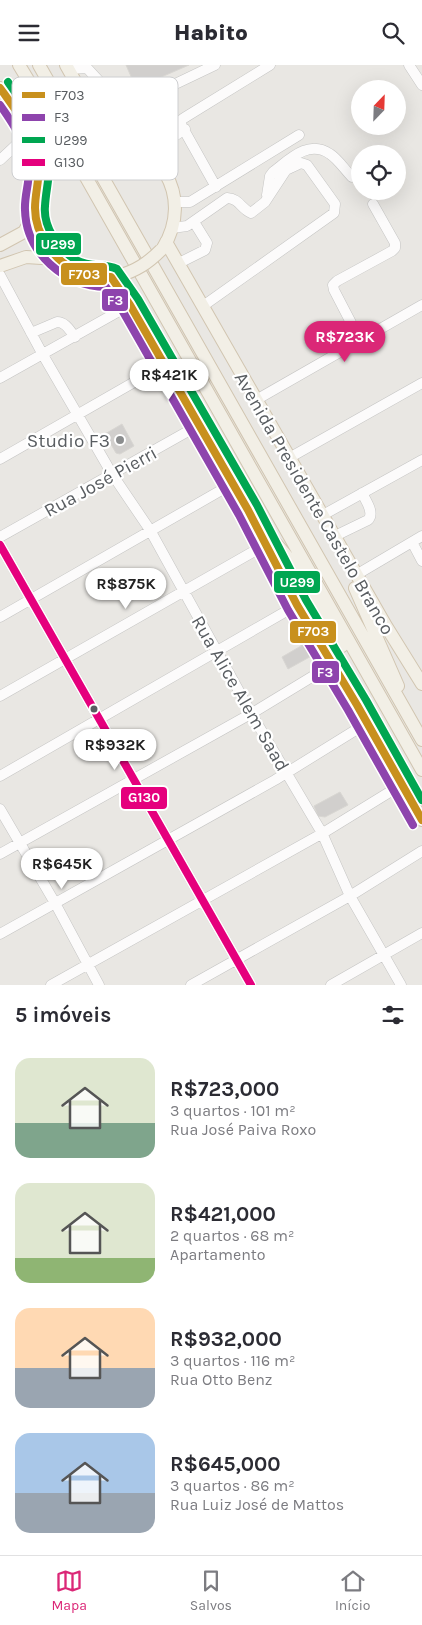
<!DOCTYPE html>
<html lang="pt">
<head>
<meta charset="utf-8">
<style>
  body { margin:0; font-family:Karla,sans-serif; background:#f7f7f7; color:#2b2b33; height:100vh; display:flex; flex-direction:column; font-size:19px; white-space:nowrap }
  * { box-sizing:border-box; margin:0 }
  p { font-size:16px; color:#7c7c81 }
  .icon { flex:none; width:28px; height:28px; fill:none; stroke:currentColor; stroke-width:2; stroke-linecap:round; stroke-linejoin:round }
  .map { position:relative; height:920px; overflow:hidden }
  .drawer { display:flex; flex-direction:column; background:#fff; flex:1 }
  .drawer>* { flex:none }
  .needle { width:32px; rotate:23deg }
  .fabs { position:absolute; left:351px; top:15px; display:grid; gap:10px }
  .fabs a { display:grid; place-items:center; width:55px; height:55px; border-radius:50%; background:#fff; box-shadow:0 5px 20px #0002; font-size:25px }
  .price { position:absolute; translate:-50% -42px; padding:0 11px; border-radius:18px; background:#fff; color:#222; font-size:16px; line-height:32px; filter:drop-shadow(0 1px 2px #0008) }
  .price::after { content:''; position:absolute; left:50%; top:30px; width:15px; height:11px; margin-left:-8px; background:inherit; clip-path:polygon(0 0,100% 0,50% 100%) }
  .price.current { background:#db2777; color:#fff }
  ul { padding:0; list-style:none }
  li { display:flex; align-items:center; gap:15px; height:125px; padding:0 15px }
  li span { display:grid; place-items:center; flex:none; width:140px; height:100px; border-radius:15px; color:#555 }
  li>.icon { margin-inline-start:auto }
  span .icon { width:60px; height:60px; fill:#fffc; stroke-width:1 }
  li b { font-size:21px }
  h2 { display:flex; justify-content:space-between; align-items:center; height:60px; padding:0 15px; font-size:21px }
  header { display:flex; justify-content:space-between; align-items:center; height:65px; padding:0 15px; background:#fff; font-size:22px; font-weight:800 }
  .dock { display:flex; justify-content:space-around; align-items:center; height:70px; border-top:1px solid #e1e1e2; background:#fff; font-size:14px; color:#7c7c81 }
  .dock a { display:grid; justify-items:center; gap:2px }
  .dock .current { color:#db2777 }
  .map>svg:first-child { display:block }
  .building { fill:#d1cfcd; stroke:#d8d6d2 }
  .lines { fill:none; stroke-linecap:round; stroke-linejoin:round }
  .minor-casing { stroke:#c4c4c3; stroke-width:11 }
  .major-casing { stroke:#d1c5b0; stroke-width:14 }
  .minor { stroke:#fcfbfb; stroke-width:10 }
  .major { stroke:#f2efe6; stroke-width:12 }
  .major-bridge-casing { stroke:#d1c5b0; stroke-width:14; stroke-linecap:butt }
  .major-bridge { stroke:#f2efe6; stroke-width:12 }
  .bus-1-casing { stroke:#fff; stroke-width:11 }
  .bus-2-casing { stroke:#fff; stroke-width:11 }
  .bus-3-casing { stroke:#fff; stroke-width:11 }
  .bus-4-casing { stroke:#fff; stroke-width:11 }
  .bus-1 { stroke:#c8901d; stroke-width:8 }
  .bus-2 { stroke:#8e44ad; stroke-width:8 }
  .bus-3 { stroke:#00a651; stroke-width:8 }
  .bus-4 { stroke:#e5007d; stroke-width:8 }
  .poi-dot { fill:#8b8d8e; stroke:#fff; stroke-width:2 }
  .bus-dot { fill:#595d61; stroke:#fff; stroke-width:2 }
  .labels { text-anchor:middle; stroke-width:4.5; stroke-linejoin:round; paint-order:stroke }
  .poi-label { font-size:19px; fill:#595d61; stroke:#fff; text-anchor:end }
  .street-label { font-size:19px; fill:#595d61; stroke:#fff }
  .key { fill:#fff; stroke:#cdced0; stroke-width:1 }
  .key-label { font-size:14px; fill:#595d61 }
  .line-badge { stroke:#fff; stroke-width:2 }
  .badge-label { font-size:14px; text-anchor:middle; font-weight:bold; fill:#fff }
</style>
</head>
<body>
<header><svg class="icon" aria-label="menu" viewBox="0 0 24 24"><path d="M4 6h16M4 12h16M4 18h16"/></svg>Habito<svg class="icon" aria-label="search" viewBox="0 0 24 24"><circle cx="10" cy="10" r="6"/><path d="M15 15l6 6"/></svg></header>
<div class="map">
<svg width="422" height="920" viewBox="0 0 422 920">
  <rect width="100%" height="100%" fill="#e9e7e3"/>
  <path class="building" d="M126,0H189L136,23Z
    M122,359L134,381L120,389L116,388L105,369Z
    M304,570L315,589L288,604L282,592L301,581L299,572Z
    M340,727L348,740L325,752L318,751L314,741Z"/>
  <g class="lines">
    <g class="minor-casing">
      <path id="minor" d="M409,0L422,20
        M68,4L87,3L122,41L127,42L215,0
        M179,56L216,122
        M143,84L184,53L270,0
        M149,88L185,64
        M0,95L28,69
        M267,130L270,111L273,107C289,95 308,74 330,89C338,94 345,105 352,112
        M175,137H190L299,70
        M172,163L187,161L227,133C240,134 240,143 251,148L265,137L286,105L301,98L307,100L335,139L334,148L203,241
        M179,198L205,185L207,178L194,157
        M0,210L43,290L112,409L150,465L251,648L322,768L350,831L401,920
        M31,268L57,257C66,257 70,266 75,272
        M360,275L334,225L333,220L337,216L392,186L395,183V178L373,139
        M0,313L130,240
        M256,335L422,240
        M289,393L422,318
        M0,394L164,300
        M323,450L422,395
        M335,471L368,455C375,448 366,436 362,428
        M0,472L199,360
        M412,477L422,496
        M0,480L251,920
        M356,510L422,471
        M0,552L232,419
        M0,631L265,480
        M0,711L297,540
        M0,744L55,838L99,920
        M0,789L254,647L333,599
        M0,869L275,715L367,658
        M51,920L323,768L401,720
        M191,920L350,831L422,786
        M331,920L422,868"/>
    </g>
    <g class="major-casing">
      <path id="major" d="M19,0L74,91L422,705
        M39,0L422,675
        M66,0L107,73
        M0,23C14,43 30,65 37,89C39,98 39,108 40,117
        M99,73C159,72 195,132 163,183
        M53,95C46,107 37,118 35,133C30,181 71,218 118,212
        M166,177L386,561L422,619
        M0,180L24,167L35,148
        M0,201L26,192L57,194
        M111,212L130,240L199,360L232,419L248,445L297,540L357,640L422,755
        M261,461L290,495L342,581
        M355,523L398,621"/>
    </g>
    <use href="#minor" class="minor"/>
    <use href="#major" class="major"/>
    <g class="major-bridge-casing">
      <path id="major-bridge" d="M53,95C67,82 81,76 99,73
        M118,211C136,206 148,198 161,185"/>
    </g>
    <use href="#major-bridge" class="major-bridge"/>
    <g class="bus-1-casing">
      <path id="bus-1" d="M0,23C15,44 33,67 38,93C41,111 35,126 35,143C35,170 55,198 81,208C91,212 101,212 111,212L130,240L248,445L297,540L357,640L422,755"/>
    </g>
    <g class="bus-2-casing">
      <path id="bus-2" d="M0,40C12,57 24,75 28,95C32,112 24,128 25,145C26,188 64,221 106,222L122,245L239,450L288,545L348,645L413,760"/>
    </g>
    <g class="bus-3-casing">
      <path id="bus-3" d="M8,17C23,39 40,61 47,87C52,106 46,122 45,141C43,162 58,184 76,195C91,203 104,198 117,204L138,234L257,440L306,535L366,635L422,735"/>
    </g>
    <g class="bus-4-casing">
      <path id="bus-4" d="M0,480L251,920"/>
    </g>
    <use href="#bus-1" class="bus-1"/>
    <use href="#bus-2" class="bus-2"/>
    <use href="#bus-3" class="bus-3"/>
    <use href="#bus-4" class="bus-4"/>
  </g>
  <circle class="poi-dot" cx="120" cy="375" r="5"/>
  <circle class="bus-dot" cx="94" cy="644" r="4.5"/>
  <g class="labels">
    <g class="poi-label">
      <text x="110" y="382">Studio F3</text>
    </g>
    <g class="street-label">
      <text transform="translate(100 416) rotate(-29)" y="7">Rua José Pierri</text>
      <text transform="translate(315 438) rotate(60)" y="7">Avenida Presidente Castelo Branco</text>
      <text transform="translate(241 628) rotate(60)" y="7">Rua Alice Alem Saad</text>
    </g>
  </g>
  <rect x="12" y="12" width="166" height="103" rx="8" class="key"/>
  <rect x="22" y="27" width="23" height="6" fill="#c8901d"/>
  <rect x="22" y="49" width="23" height="7" fill="#8e44ad"/>
  <rect x="22" y="72" width="23" height="6" fill="#00a651"/>
  <rect x="22" y="94" width="23" height="7" fill="#e5007d"/>
  <g class="key-label">
    <text x="54" y="35">F703</text>
    <text x="54" y="57">F3</text>
    <text x="54" y="80">U299</text>
    <text x="54" y="102">G130</text>
  </g>
  <g class="line-badge">
    <rect x="35" y="167" width="47" height="24" rx="5" fill="#00a651"/>
    <rect x="60" y="197" width="48" height="24" rx="5" fill="#c8901d"/>
    <rect x="101" y="223" width="28" height="24" rx="5" fill="#8e44ad"/>
    <rect x="273" y="505" width="48" height="24" rx="5" fill="#00a651"/>
    <rect x="289" y="555" width="48" height="24" rx="5" fill="#c8901d"/>
    <rect x="311" y="595" width="29" height="24" rx="5" fill="#8e44ad"/>
    <rect x="120" y="721" width="48" height="24" rx="5" fill="#e5007d"/>
  </g>
  <g class="badge-label">
    <text x="58" y="184">U299</text>
    <text x="84" y="214">F703</text>
    <text x="115" y="240">F3</text>
    <text x="297" y="522">U299</text>
    <text x="313" y="571">F703</text>
    <text x="325" y="612">F3</text>
    <text x="144" y="737">G130</text>
  </g>
</svg>
<div class="fabs">
<a><svg class="needle" viewBox="-14 -14 28 28"><path d="M0-13l5 13h-10z" fill="#e53935"/><path d="M0 13l5-13h-10z" fill="#7c7c81"/></svg></a>
<a><svg class="icon" aria-label="locate" viewBox="0 0 24 24"><circle cx="12" cy="12" r="6"/><path d="M12 2v4M12 18v4M2 12h4M18 12h4"/></svg></a>
</div>
<b class="price current" style="left:345px;top:298px">R$723K</b>
<b class="price" style="left:169px;top:336px">R$421K</b>
<b class="price" style="left:126px;top:545px">R$875K</b>
<b class="price" style="left:115px;top:706px">R$932K</b>
<b class="price" style="left:62px;top:825px">R$645K</b>
</div>
<section class="drawer">
<h2>5 imóveis<svg class="icon" aria-label="filters" viewBox="0 0 24 24"><path d="M4 7h16M4 17h16"/><circle cx="9" cy="7" r="2"/><circle cx="15" cy="17" r="2"/></svg></h2>
<ul>
<li><span style="background:linear-gradient(#dfe7d0 65%,#7fa58c 0)"><svg class="icon" aria-label="home" viewBox="0 0 24 24"><path d="M3 11l9-7 9 7M6 9v11h12V9"/></svg></span><div><b>R$723,000</b><p>3 quartos · 101 m²</p><p>Rua José Paiva Roxo</p></div></li>
<li><span style="background:linear-gradient(#dfe7d0 75%,#8fb573 0)"><svg class="icon" aria-label="home" viewBox="0 0 24 24"><path d="M3 11l9-7 9 7M6 9v11h12V9"/></svg></span><div><b>R$421,000</b><p>2 quartos · 68 m²</p><p>Apartamento</p></div></li>
<li><span style="background:linear-gradient(#ffd9b3 60%,#9aa5b1 0)"><svg class="icon" aria-label="home" viewBox="0 0 24 24"><path d="M3 11l9-7 9 7M6 9v11h12V9"/></svg></span><div><b>R$932,000</b><p>3 quartos · 116 m²</p><p>Rua Otto Benz</p></div></li>
<li><span style="background:linear-gradient(#a9c7e8 60%,#9aa5b1 0)"><svg class="icon" aria-label="home" viewBox="0 0 24 24"><path d="M3 11l9-7 9 7M6 9v11h12V9"/></svg></span><div><b>R$645,000</b><p>3 quartos · 86 m²</p><p>Rua Luiz José de Mattos</p></div></li>
</ul>
</section>
<nav class="dock">
<a class="current"><svg class="icon" aria-label="map" viewBox="0 0 24 24"><path d="M3 6l6-2 6 2 6-2v14l-6 2-6-2-6 2zM9 4v14M15 6v14"/></svg>Mapa</a>
<a><svg class="icon" aria-label="saved" viewBox="0 0 24 24"><path d="M7 4h10v16l-5-4-5 4z"/></svg>Salvos</a>
<a><svg class="icon" aria-label="home" viewBox="0 0 24 24"><path d="M3 11l9-7 9 7M6 9v11h12V9"/></svg>Início</a>
</nav>
</body>
</html>
